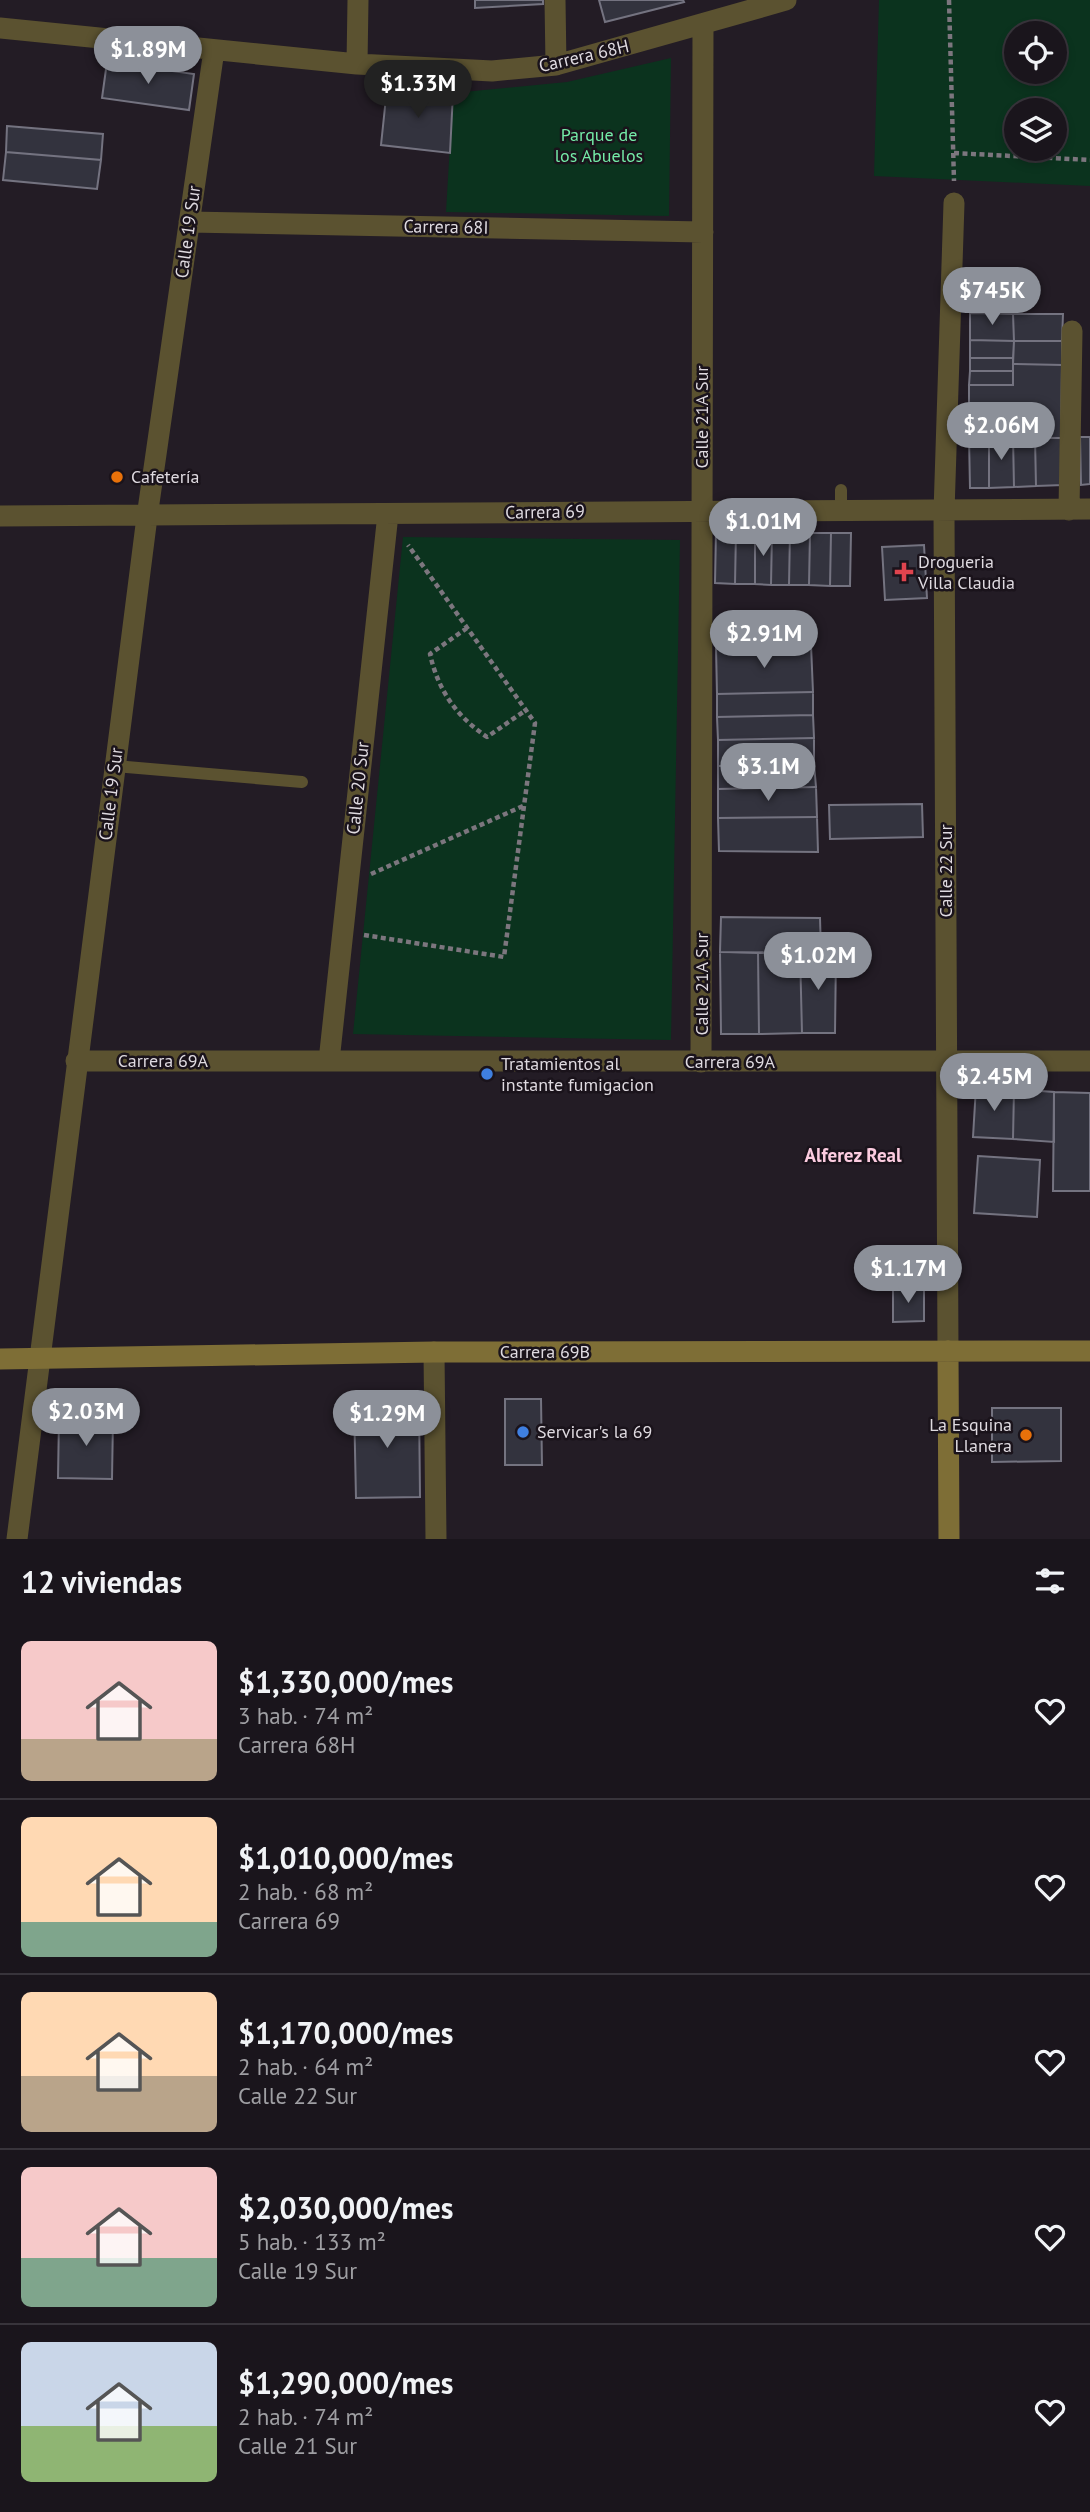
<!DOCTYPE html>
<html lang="es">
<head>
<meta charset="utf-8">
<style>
  body { margin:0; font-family:"PT Sans",sans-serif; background:#272229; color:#f1f3f6; height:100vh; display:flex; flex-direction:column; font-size:26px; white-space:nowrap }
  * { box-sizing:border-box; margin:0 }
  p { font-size:23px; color:#9f9fa3 }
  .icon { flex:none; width:38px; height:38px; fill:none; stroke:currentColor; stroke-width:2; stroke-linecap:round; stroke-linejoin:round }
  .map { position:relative; height:1539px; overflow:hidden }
  .panel { display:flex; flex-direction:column; background:#1a151c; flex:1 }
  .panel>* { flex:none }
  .controls { position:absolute; left:1004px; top:21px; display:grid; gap:14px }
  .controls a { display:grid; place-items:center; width:63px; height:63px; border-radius:50%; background:#1a151c; box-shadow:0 4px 10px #0003,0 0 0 2px #38343b; font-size:35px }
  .price { position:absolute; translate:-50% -60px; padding:0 16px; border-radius:24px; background:#8c9099; color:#fff; font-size:23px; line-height:46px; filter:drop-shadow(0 2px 4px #0008) }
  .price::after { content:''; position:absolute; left:50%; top:42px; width:21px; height:16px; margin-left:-10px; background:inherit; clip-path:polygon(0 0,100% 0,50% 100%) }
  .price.on { background:#222; color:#fff }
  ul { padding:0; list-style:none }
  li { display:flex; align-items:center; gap:21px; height:175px; padding:0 21px }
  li+li { border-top:2px solid #38343b }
  li span { display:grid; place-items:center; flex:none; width:196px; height:140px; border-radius:10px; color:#555 }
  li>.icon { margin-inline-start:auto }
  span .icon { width:84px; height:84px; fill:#fffc; stroke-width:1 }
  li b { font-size:30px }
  h2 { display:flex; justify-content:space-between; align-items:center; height:84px; padding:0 21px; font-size:30px }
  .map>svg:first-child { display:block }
  .green { fill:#0b331e; fill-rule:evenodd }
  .building { fill:#33333e; stroke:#747380; stroke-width:2 }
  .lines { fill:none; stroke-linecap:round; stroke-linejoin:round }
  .path { stroke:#7c767e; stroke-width:4.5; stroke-dasharray:5 3.5; stroke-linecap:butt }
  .lane { stroke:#5b5230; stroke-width:12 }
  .street { stroke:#5b5230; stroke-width:21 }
  .secondary { stroke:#7e6e36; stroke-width:21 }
  .food-dot { fill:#e8710a; stroke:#1a131b; stroke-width:2.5 }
  .health-dot { fill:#e0444e; stroke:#1a131b; stroke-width:2.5 }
  .shop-dot { fill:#3f7fe0; stroke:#1a131b; stroke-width:2.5 }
  .labels { text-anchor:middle; stroke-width:5; stroke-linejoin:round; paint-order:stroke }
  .street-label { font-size:18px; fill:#dfdae0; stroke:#1a131b }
  .park-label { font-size:18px; fill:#74eba7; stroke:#1a131b }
  .poi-label { font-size:18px; fill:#dfdae0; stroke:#1a131b; text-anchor:start }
  .neighbourhood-label { font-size:19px; font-weight:bold; fill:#fccce0; stroke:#1a131b }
</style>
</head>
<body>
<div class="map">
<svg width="1090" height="1539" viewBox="0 0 1090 1539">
  <rect width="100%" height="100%" fill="#231c25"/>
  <path class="green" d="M879,0H1090V186L874,176ZM1017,33H1055V72H1017ZM1017,110H1055V149H1017Z
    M671,58L669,216L446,212L453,93L567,82Z
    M403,537L680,540L671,1040L353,1034Z"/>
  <path class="building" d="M475,0H543V4L475,8Z
    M599,0H683L684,2L605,22Z
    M107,62L194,74L189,110L102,98Z
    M387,88L453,93L450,153L381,145Z
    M7,126L103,134L101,160L6,152Z
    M6,152L101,160L97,189L3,180Z
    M970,313L1013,314L1014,341L970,340Z
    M1013,314H1063L1062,341H1014Z
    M970,340L1014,341L1013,358H970Z
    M1014,341H1062V365L1013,364Z
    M970,358H1013V371H970Z
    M1013,364L1062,365L1061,438L969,437V385H1013Z
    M970,371H1013V385H969Z
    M969,437H989V488H970Z
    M989,437H1013L1014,487L989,488Z
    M1013,437L1035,438L1036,486L1014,487Z
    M1080,437H1090V484L1081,485Z
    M1035,438H1061L1063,485L1036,486Z
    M716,531H736L735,584L715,583Z
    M736,531H755V584H735Z
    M755,531L772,532L771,585L755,584Z
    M772,532H790L789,585H771Z
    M790,532L810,533L809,585H789Z
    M810,533H831L830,586L809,585Z
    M831,533H851L850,586H830Z
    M924,545L927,598L885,600L882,547Z
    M811,619V645L716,647L715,621Z
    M811,645L813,692L717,694L716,647Z
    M813,692V715L717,717V694Z
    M813,715L814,738L718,740L717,717Z
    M814,738V764L718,766V740Z
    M814,764L816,787L718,789V766Z
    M816,787L817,817L718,818V789Z
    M922,804L923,837L830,839L829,805Z
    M817,817L818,852L719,851L718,818Z
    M721,917L820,918L821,953L720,952Z
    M720,952L758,953L759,1034H721Z
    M800,952L836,953L835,1033H802Z
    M800,952L802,1033L759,1034L758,953Z
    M976,1087L1014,1089L1013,1139L973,1137Z
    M1014,1089L1054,1092V1142L1013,1139Z
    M1054,1092L1090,1093V1191H1053Z
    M978,1156L1040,1160L1037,1217L974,1213Z
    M893,1288H924V1321L893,1322Z
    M505,1399H541L542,1465H505Z
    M419,1402L420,1497L356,1498L354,1403Z
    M992,1408H1061V1461L992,1462Z
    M59,1418L113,1419L112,1479L58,1478Z"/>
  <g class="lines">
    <path class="path" d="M949,0L954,181
      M954,153L1090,160
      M467,628L430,654C438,690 456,716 487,737L526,710
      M371,874L523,806
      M364,935L504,957L535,723L408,545"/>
    <path class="lane" d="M841,510V490
      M115,766L302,782"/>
    <path class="street" d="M555,0L556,65
      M0,28L357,64L492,71L556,65L786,0
      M357,64L358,0
      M189,222L703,232
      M1069,510L1072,331
      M0,516L1090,509
      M76,1061H1090
      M329,1061L388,514
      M701,1062L703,24
      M948,1351L944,512L954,203
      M434,1352L436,1539
      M17,1539L147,517L214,50"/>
    <path class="secondary" d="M948,1351L949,1539
      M0,1359L434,1352L1090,1351"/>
  </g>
  <g class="food-dot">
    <circle cx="117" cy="477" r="7"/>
    <circle cx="1026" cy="1435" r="7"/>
  </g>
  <path class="health-dot" d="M900.5 561.5h7v7h7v7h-7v7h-7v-7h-7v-7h7z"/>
  <g class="shop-dot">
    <circle cx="487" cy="1074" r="7"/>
    <circle cx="523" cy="1432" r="7"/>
  </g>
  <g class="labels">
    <g class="street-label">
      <text transform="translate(584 56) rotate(-13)" y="6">Carrera 68H</text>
      <text transform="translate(446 227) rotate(1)" y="6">Carrera 68I</text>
      <text transform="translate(188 232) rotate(-82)" y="6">Calle 19 Sur</text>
      <text transform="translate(702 417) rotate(-90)" y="6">Calle 21A Sur</text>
      <text transform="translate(545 512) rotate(-1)" y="6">Carrera 69</text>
      <text transform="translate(358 788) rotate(-84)" y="6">Calle 20 Sur</text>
      <text transform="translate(111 794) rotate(-83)" y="6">Calle 19 Sur</text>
      <text transform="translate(946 871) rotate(-90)" y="6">Calle 22 Sur</text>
      <text transform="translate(702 984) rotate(-90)" y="6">Calle 21A Sur</text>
      <text x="163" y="1067">Carrera 69A</text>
      <text x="730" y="1068">Carrera 69A</text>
      <text x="545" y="1358">Carrera 69B</text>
    </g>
    <g class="park-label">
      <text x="599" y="141">Parque de<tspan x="599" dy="21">los Abuelos</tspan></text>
    </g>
    <g class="poi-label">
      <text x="131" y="483">Cafetería</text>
      <text x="918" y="568">Drogueria<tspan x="918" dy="21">Villa Claudia</tspan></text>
      <text x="501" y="1070">Tratamientos al<tspan x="501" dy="21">instante fumigacion</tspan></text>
      <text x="1012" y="1431" text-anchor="end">La Esquina<tspan x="1012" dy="21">Llanera</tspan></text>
      <text x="537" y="1438">Servicar's la 69</text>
    </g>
    <g class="neighbourhood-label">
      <text x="853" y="1162">Alferez Real</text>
    </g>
  </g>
</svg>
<div class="controls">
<a><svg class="icon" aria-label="locate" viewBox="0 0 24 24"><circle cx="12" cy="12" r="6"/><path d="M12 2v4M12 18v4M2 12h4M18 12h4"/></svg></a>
<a><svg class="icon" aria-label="layers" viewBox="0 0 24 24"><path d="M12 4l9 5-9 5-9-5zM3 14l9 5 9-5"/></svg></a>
</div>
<b class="price" style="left:148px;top:86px">$1.89M</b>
<b class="price on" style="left:418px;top:120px">$1.33M</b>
<b class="price" style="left:992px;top:327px">$745K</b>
<b class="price" style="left:1001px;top:462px">$2.06M</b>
<b class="price" style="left:763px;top:558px">$1.01M</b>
<b class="price" style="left:764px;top:670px">$2.91M</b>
<b class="price" style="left:768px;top:803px">$3.1M</b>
<b class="price" style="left:818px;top:992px">$1.02M</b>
<b class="price" style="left:994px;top:1113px">$2.45M</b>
<b class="price" style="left:908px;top:1305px">$1.17M</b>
<b class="price" style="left:86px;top:1448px">$2.03M</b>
<b class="price" style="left:387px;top:1450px">$1.29M</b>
</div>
<section class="panel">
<h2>12 viviendas<svg class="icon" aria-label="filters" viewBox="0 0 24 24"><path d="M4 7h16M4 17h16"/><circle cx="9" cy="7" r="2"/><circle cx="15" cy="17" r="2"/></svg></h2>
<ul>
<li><span style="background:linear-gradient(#f6c9c9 70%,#b9a48a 0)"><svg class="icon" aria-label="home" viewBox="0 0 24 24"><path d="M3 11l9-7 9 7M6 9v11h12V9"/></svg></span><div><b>$1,330,000/mes</b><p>3 hab. · 74 m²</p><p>Carrera 68H</p></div><svg class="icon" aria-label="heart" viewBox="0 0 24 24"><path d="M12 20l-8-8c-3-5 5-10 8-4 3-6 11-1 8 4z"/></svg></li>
<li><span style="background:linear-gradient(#ffd9b3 75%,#7fa58c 0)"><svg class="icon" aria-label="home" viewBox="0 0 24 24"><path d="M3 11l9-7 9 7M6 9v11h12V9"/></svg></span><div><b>$1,010,000/mes</b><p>2 hab. · 68 m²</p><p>Carrera 69</p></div><svg class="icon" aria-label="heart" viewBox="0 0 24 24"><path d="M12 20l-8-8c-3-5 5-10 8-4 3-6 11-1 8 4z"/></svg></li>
<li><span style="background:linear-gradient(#ffd9b3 60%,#b9a48a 0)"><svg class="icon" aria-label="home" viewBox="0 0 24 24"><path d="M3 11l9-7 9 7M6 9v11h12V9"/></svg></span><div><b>$1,170,000/mes</b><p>2 hab. · 64 m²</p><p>Calle 22 Sur</p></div><svg class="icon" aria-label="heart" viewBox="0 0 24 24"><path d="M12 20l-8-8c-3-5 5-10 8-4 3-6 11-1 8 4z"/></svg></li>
<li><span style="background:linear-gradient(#f6c9c9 65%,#7fa58c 0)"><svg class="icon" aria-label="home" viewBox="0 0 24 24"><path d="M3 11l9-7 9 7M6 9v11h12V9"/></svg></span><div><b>$2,030,000/mes</b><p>5 hab. · 133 m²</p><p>Calle 19 Sur</p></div><svg class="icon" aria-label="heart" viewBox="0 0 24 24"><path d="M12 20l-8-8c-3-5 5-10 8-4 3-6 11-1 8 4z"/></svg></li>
<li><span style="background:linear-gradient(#c9d6e8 60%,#8fb573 0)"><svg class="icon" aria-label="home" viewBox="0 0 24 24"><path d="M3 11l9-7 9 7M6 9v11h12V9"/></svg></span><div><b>$1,290,000/mes</b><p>2 hab. · 74 m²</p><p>Calle 21 Sur</p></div><svg class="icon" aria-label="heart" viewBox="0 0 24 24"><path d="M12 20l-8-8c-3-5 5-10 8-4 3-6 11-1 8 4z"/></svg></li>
</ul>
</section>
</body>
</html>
